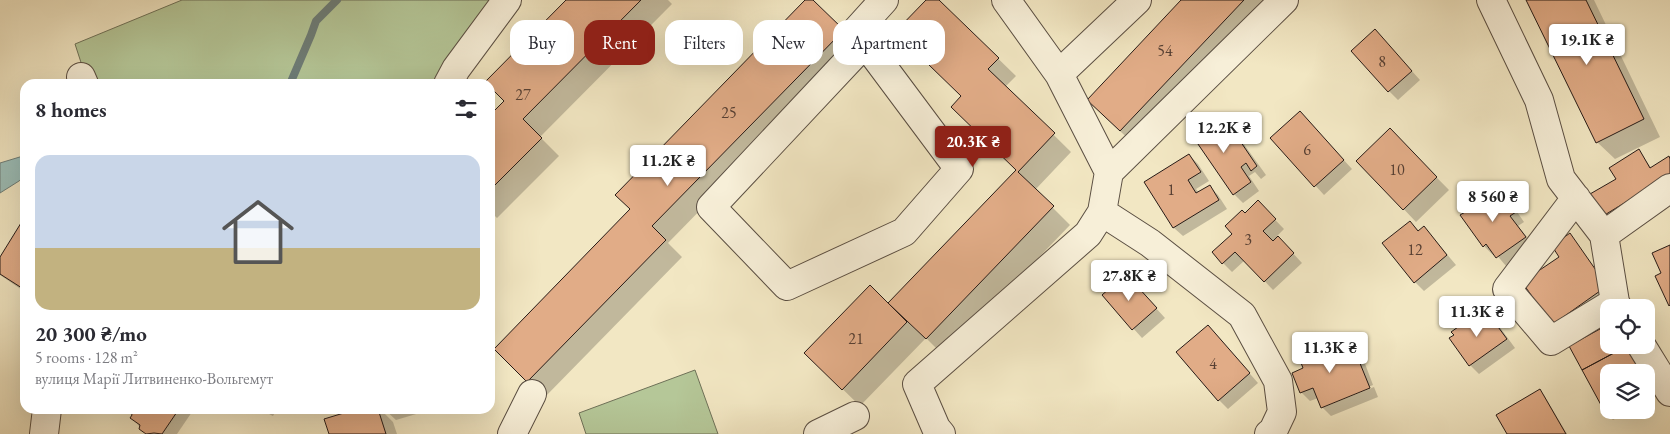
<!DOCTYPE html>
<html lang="en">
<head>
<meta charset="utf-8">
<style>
  body { margin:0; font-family:"EB Garamond",serif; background:#f2f2f3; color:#2b2b33; height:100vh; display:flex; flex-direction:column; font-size:19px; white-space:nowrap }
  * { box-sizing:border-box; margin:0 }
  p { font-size:16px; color:#7c7c81 }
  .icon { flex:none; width:28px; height:28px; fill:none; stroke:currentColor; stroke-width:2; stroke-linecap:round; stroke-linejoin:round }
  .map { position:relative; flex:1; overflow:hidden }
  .details { position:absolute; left:20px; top:79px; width:475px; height:335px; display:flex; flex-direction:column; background:#fff; border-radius:15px; box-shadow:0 5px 20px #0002 }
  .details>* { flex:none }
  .banner { position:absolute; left:510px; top:20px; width:475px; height:45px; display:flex; gap:10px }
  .fabs { position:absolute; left:1600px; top:299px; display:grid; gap:10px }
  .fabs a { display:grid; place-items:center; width:55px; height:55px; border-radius:10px; background:#fff; box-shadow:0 5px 20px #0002; font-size:25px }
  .price { position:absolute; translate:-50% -42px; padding:0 11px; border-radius:5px; background:#fff; color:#222; font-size:16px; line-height:32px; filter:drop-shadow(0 1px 2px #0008) }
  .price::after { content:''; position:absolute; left:50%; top:30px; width:15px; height:11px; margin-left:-8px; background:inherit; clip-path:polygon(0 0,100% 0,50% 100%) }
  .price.on { background:#8f2418; color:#fff }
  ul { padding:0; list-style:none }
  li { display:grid; align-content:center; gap:10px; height:265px; padding:0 15px }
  li span { display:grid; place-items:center; height:155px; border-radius:15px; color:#555 }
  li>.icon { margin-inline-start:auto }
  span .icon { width:90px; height:90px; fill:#fffc; stroke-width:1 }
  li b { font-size:21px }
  h2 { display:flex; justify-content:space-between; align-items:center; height:60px; padding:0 15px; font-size:21px }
  .pill { padding:0 18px; border-radius:15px; background:#fff; box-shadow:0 5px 20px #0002; font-size:18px; line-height:45px }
  .pill.on { background:#8f2418; color:#fff }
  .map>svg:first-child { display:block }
  .green { fill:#b5c798; stroke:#6e7158 }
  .water { fill:#9cbfb9; stroke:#6d7d78 }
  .shadow { fill:#0003 }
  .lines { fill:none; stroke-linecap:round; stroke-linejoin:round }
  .stream { stroke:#6d7d78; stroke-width:8 }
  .building { fill:#e1ac87; stroke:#271b17 }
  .minor-casing { stroke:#5a4e42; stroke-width:30 }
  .minor { stroke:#f7efd8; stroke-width:28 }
  .labels { text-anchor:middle; stroke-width:4; stroke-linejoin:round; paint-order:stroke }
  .number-label { font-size:16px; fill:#563f33 }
</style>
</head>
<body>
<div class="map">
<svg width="1670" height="434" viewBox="0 0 1670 434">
  <rect width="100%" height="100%" fill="#f2e7c3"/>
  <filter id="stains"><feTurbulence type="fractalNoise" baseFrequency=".004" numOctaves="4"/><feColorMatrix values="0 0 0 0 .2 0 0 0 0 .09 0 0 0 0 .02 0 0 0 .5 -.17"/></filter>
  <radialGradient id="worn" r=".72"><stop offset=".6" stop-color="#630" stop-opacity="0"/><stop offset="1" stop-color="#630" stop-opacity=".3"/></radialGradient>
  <path class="green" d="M182,0H507L451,84H88L75,44Z
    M695,370L718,434H586L579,413Z"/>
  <path class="water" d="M23,156L25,158V176L19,181L0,193V163Z"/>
  <path class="shadow" d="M568,0H668L672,4L540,137L559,156L497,218L490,211V117L506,101L487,82Z
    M806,0H811L859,48L668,243L682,257L544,398L495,349L632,209Z
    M927,0H938L1016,76L1005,87L1071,152L1035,190L1070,225L944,356L926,338L860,406L824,371L1018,170L963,96Z
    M1183,0H1276L1137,147L1105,117Z
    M1527,0H1594L1660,137L1615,159L1597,142Z
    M1384,40L1420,80L1398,100L1389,91Z
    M1210,118L1222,132L1229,127L1238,136L1266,175L1261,179L1255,172L1249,176L1259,191L1243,203L1234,194Z
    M1309,122L1352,169L1324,195L1272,138Z
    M1390,130L1449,190L1416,222L1358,161Z
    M1639,151L1652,169L1670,160V182L1609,220L1604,215L1618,179Z
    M1189,155L1198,164L1209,181L1196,189L1199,193L1209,186L1218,195L1227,209L1183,236L1174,228L1146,182Z
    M1495,193L1515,209L1524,222L1518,226L1534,246L1506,266L1495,253L1493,255L1484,246L1489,197Z
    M1258,202L1284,229L1277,236L1302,263L1273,290L1245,260L1232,272L1213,253L1234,234L1245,214Z
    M1410,222L1419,231L1424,227L1456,265L1424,291L1415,282Z
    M25,227V292L0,275V259Z
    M1570,235L1611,291L1557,329L1561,257Z
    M1135,285L1165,318L1142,338L1104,296Z
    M1487,313L1496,322L1515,348L1479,374L1470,365L1451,339Z
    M1216,335L1258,383L1228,409L1219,400Z
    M1333,341L1342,350L1345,356L1354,352L1364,361L1373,385L1324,405V407L1374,387L1378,397L1331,416L1322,407L1318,398L1310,401L1301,392L1305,369Z
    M1609,345H1629L1641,372H1609V410H1631L1613,420L1608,415Z
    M1646,383L1654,398L1646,402Z
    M1539,391L1544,395L1567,434H1508Z
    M132,409H194L177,434H146L132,418L134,415Z
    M259,409H277L273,416Z
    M362,409H380L393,422L397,434H330L326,420Z
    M384,409H433L396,420Z"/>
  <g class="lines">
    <path class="stream" d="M290,84L311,35L316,21L337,0"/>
  </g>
  <path class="building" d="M566,0H641L523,119L542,138L490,190V115L504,101L490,87V84L485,82Z
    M805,0H813L844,30L652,226L666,240L527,382L494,349L630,209L615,195Z
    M926,0H939L999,58L988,69L1055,133L1018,172L1054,206L926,339L888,303L1016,170L951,107L961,96L895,32Z
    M1181,0H1244L1120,131L1087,100Z
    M1526,0H1586L1644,119L1596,143Z
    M1375,29L1412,71L1388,92L1351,51Z
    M1300,111L1344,160L1314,187L1270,138Z
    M1210,116L1220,132L1230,126L1257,166L1251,171L1246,163L1241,167L1251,182L1233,195L1189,131Z
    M1390,128L1437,177L1403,210L1356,161Z
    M1639,149L1650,168L1669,156L1670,159V175L1603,216L1590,194L1616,179L1609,168Z
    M1189,154L1201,172L1188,180L1196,193L1210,185L1219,200L1173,228L1144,182Z
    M1495,191L1502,201L1506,199L1516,212L1510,216L1526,237L1496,258L1486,244L1483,247L1460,215L1467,211L1465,208L1486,192L1489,196Z
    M1258,200L1276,219L1263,231L1273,241L1278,236L1294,253L1264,282L1235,252L1222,264L1212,252L1232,234L1225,226L1242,210L1245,213Z
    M1410,221L1418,231L1424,226L1447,255L1414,283L1382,243Z
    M21,223L25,225V290L0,274V257Z
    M1570,233L1607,286L1552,325L1522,282L1559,257L1552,246Z
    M1670,245V305L1669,306L1655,276L1661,273L1652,253Z
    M1126,274L1157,308L1132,330L1102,295Z
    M870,285L907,322L842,390L804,353Z
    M1487,312L1507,339L1469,366L1449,338L1454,335L1451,332L1472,317L1475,321Z
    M1609,324V345L1627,346L1582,370L1569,346Z
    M1208,325L1250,373L1218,401L1176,352Z
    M1334,340L1340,356L1355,351L1370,388L1321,408L1313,388L1300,393L1292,373L1303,368L1298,355Z
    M1627,346L1640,372H1609V410H1618L1607,416L1582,370Z
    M1540,389L1566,434H1507L1496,415Z
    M130,409H179L162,434L154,433L146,434L139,429L140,425L130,418L132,415Z
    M357,409H378L386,434H329L324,419Z"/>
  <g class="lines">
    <g class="minor-casing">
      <path id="minor" d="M1491,0L1539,100L1561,179L1604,235L1615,302L1618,308
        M865,43L711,207L787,286L904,232L959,169L865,43L856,31L884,0
        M1059,74L1137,0
        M81,77L84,84
        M448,84L456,69L507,0
        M1109,172L1284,0
        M1576,198L1507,289L1551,341L1615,302
        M1102,212L1150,243L1242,315L1278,381L1282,412L1273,431L1269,434
        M1604,235L1670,188
        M1641,345L1670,392
        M44,434L47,409
        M512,434L532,394
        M818,434L855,416
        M941,434L936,428L917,384L1088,234L1102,212L1109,172L1059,74L1006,0"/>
    </g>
    <use href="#minor" class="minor"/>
  </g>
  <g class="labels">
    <g class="number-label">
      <text x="1165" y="56">54</text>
      <text x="1382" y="67">8</text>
      <text x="523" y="100">27</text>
      <text x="729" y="118">25</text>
      <text x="1307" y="155">6</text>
      <text x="1397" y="175">10</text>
      <text x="1171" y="195">1</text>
      <text x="1248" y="245">3</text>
      <text x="1415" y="255">12</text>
      <text x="856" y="344">21</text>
      <text x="1213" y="369">4</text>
    </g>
  </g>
  <rect width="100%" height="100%" filter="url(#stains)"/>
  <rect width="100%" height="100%" fill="url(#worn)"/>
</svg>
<div class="fabs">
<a><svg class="icon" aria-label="locate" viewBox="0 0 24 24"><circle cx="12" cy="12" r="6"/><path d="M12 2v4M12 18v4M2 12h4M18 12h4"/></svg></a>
<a><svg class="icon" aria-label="layers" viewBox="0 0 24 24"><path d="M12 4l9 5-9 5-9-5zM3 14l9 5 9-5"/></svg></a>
</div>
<b class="price" style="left:1587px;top:66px">19.1K ₴</b>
<b class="price" style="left:1224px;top:154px">12.2K ₴</b>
<b class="price on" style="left:973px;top:168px">20.3K ₴</b>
<b class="price" style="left:668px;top:187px">11.2K ₴</b>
<b class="price" style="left:1493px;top:223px">8 560 ₴</b>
<b class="price" style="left:1129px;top:302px">27.8K ₴</b>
<b class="price" style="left:1477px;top:338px">11.3K ₴</b>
<b class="price" style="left:1330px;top:374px">11.3K ₴</b>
<div class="banner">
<a class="pill">Buy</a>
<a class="pill on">Rent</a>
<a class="pill">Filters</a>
<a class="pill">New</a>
<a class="pill">Apartment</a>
</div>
<section class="details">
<h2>8 homes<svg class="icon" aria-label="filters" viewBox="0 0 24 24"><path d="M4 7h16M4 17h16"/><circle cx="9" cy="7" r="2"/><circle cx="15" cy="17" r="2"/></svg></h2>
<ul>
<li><span style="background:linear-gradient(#c9d6e8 60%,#c2b280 0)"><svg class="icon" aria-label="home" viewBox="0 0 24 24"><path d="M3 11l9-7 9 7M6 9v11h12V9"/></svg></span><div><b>20 300 ₴/mo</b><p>5 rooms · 128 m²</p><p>вулиця Марії Литвиненко-Вольгемут</p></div></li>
</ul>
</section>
</div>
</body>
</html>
